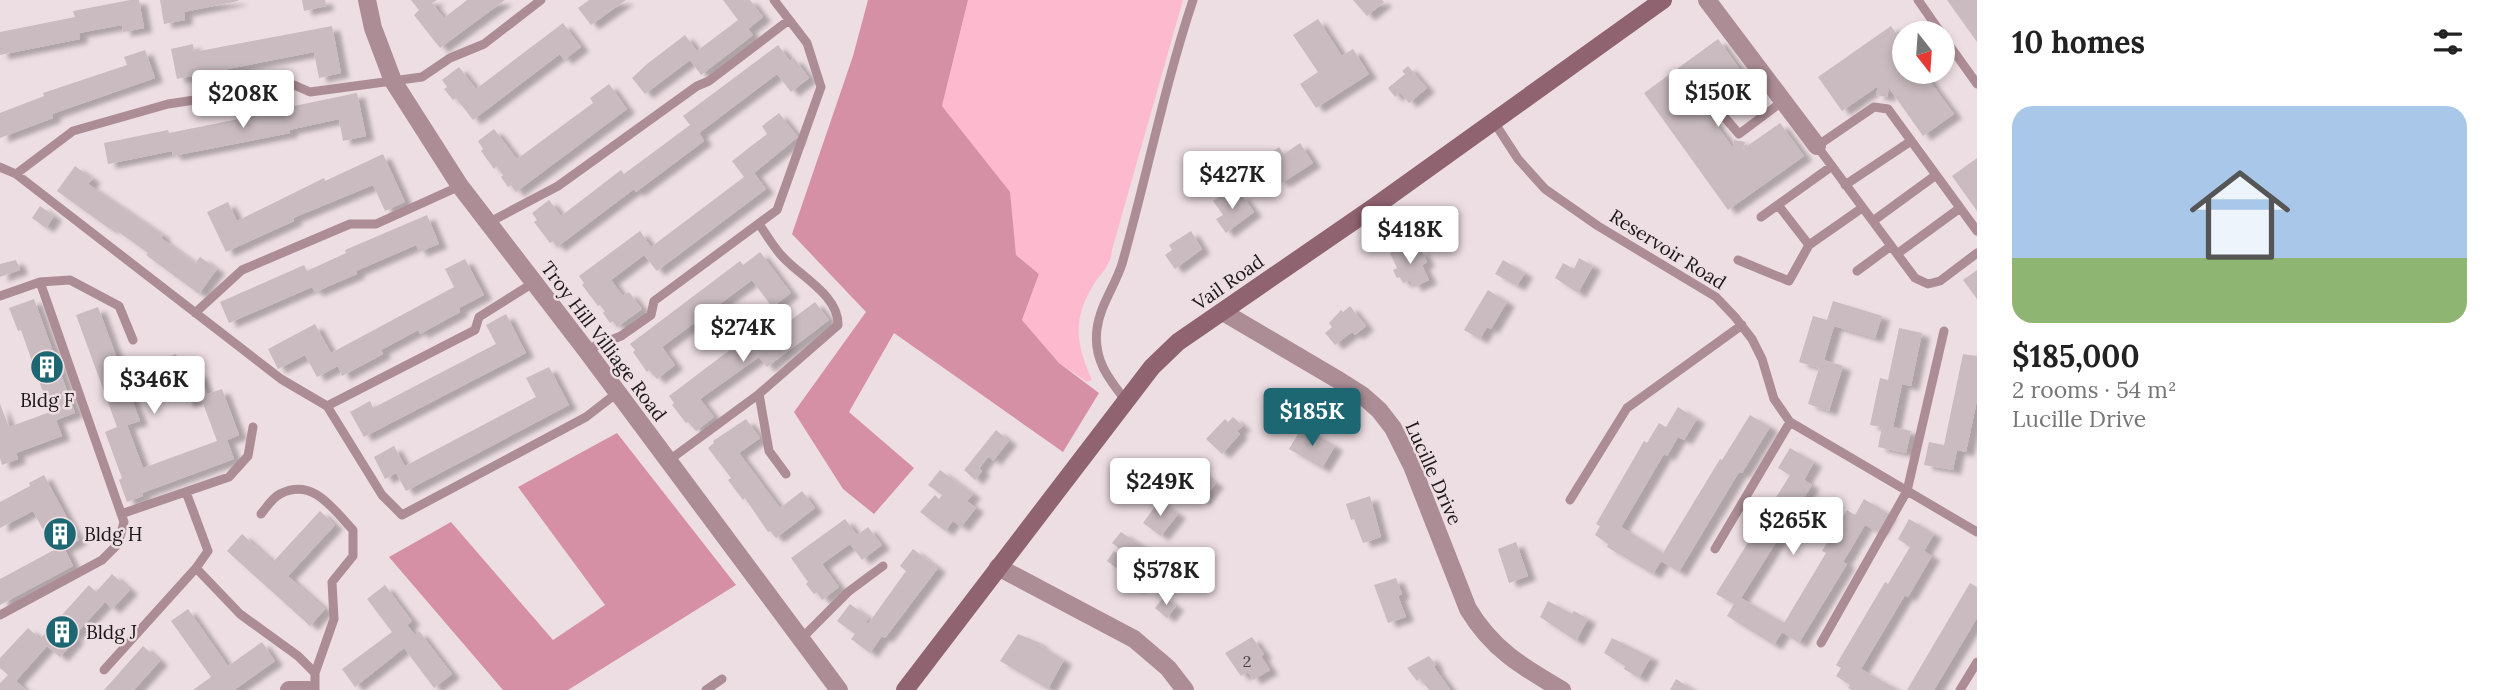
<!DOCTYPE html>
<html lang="en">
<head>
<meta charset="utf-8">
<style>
  body { margin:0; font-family:Lora,serif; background:#f2f2f2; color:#222; height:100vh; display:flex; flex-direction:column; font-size:26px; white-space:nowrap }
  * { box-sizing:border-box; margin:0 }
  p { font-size:23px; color:#767676 }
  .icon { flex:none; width:38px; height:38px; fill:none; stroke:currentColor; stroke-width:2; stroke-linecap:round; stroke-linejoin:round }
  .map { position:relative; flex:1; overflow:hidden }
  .sheet { display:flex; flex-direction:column; background:#fff; width:525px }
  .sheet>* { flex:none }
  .needle { width:46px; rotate:163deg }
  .buttons { position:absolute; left:1892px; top:21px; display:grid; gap:14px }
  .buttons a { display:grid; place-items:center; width:63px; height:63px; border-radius:50%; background:#fff; box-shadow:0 4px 10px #0003; font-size:35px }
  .price { position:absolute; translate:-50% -60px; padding:0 16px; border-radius:7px; background:#fff; color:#222; font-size:23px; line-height:46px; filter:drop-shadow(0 2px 4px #0008) }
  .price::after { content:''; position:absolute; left:50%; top:42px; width:21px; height:16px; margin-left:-10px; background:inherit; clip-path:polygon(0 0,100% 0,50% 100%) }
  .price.on { background:#1c6772; color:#fff }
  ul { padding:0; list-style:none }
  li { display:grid; align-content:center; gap:14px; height:371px; padding:0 35px }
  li+li { border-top:2px solid #e0e0e0 }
  li span { display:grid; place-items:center; height:217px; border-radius:21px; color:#555 }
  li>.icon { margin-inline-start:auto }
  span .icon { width:126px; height:126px; fill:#fffc; stroke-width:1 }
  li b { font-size:30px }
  h2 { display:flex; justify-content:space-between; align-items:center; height:84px; padding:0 35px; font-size:30px }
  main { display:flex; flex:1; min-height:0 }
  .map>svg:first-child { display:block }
  .green { fill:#fdbacf }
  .forest { fill:#d690a6 }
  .building { fill:#c9bbbf; filter:url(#shadow) }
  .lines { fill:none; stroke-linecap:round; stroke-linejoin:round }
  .lane { stroke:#ac8d96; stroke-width:9 }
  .street { stroke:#ac8d96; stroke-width:18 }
  .secondary { stroke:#906371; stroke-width:18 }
  .labels { text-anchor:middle; stroke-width:5; stroke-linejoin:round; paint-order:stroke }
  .number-label { font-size:16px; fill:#474042 }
  .street-label { font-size:19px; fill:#1c1718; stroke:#eddee3 }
  .poi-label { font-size:19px; fill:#1c1718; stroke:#eddee3; text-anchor:start }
</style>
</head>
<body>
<main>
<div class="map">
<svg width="1977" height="690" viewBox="0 0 1977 690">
  <defs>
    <filter id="shadow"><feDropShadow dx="8" dy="4.5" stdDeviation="2" flood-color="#0004"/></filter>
  </defs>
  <rect width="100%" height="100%" fill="#eddee3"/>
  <path class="green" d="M968,0H1183L1112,250C1111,265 1102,272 1094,284C1072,319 1076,344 1092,380L1087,382L1059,363L1022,320L1039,274L1016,255L1009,192L942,106Z"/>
  <path class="forest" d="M868,0H968L942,106L1010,192L1016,255L1039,274L1022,320L1059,363L1099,393L1063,452L894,333L849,412L914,468L874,514L843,489L794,412L866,312L792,234L853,56Z
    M617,433L736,585L568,690H503L389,557L451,522L553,640L605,605L518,487Z"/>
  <path class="building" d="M130,0H139L144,28L123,32L122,25L79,33L80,39L0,55V32L75,17L73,11Z
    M160,0H238V1L184,12L185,20L164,24Z
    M302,0H325L326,6L304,11Z
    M411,0H437L432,3L444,18L467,0H505L440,48L414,15L419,10Z
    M589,0H626L591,25L578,8Z
    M723,0H750L763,17L748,29L753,35L701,75L690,60L645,94L632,78L647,64L685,35L697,51L738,20Z
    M1353,0H1382L1384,2L1367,16Z
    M1947,0H1977V42Z
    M1318,19L1342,56L1353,49L1369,74L1316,108L1300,84L1318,72L1293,35Z
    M563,23L581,47L564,60L560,54L473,120L456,98L453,100L444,89L447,87L442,80L459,67L476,89Z
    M332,26L341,73L319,78L314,52L177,79L171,49L193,44L194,52Z
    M1891,26L1904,44V72H1923L1954,114L1923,136L1889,88L1887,97L1876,95L1878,86L1842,111L1818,77Z
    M1718,39L1741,71L1705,97L1715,99L1713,109L1703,107L1733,148L1734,140L1745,142L1743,149L1780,123L1804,156L1728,210L1644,93Z
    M778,45L790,61L794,58L809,78L791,92L777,74L699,133L704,141L636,192L634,189L557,247L553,241L550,243L534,222L537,220L532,213L549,200L561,216L621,170L624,174L690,125L683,116Z
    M145,50L155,78L52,114L53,118L0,138V113L44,96L43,93L127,65L124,57Z
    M1408,66L1427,88L1409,103L1400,92L1395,97L1388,88L1405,74L1402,71Z
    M609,84L627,109L516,192L511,185L508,187L501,177L503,175L497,166L494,169L481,151L483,149L478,141L494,129L517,159L593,103L590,98Z
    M357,93L366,136L343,141L339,119L289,130L290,133L173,156L172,151L108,164L104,143L168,130L169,133L284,110V108Z
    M779,113L798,137L754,173L766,189L657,271L644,255L611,280L623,296L629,292L642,309L617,327L613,321L610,323L603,313L605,311L600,305L598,306L582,285L584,283L579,276L640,231L651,247L744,177L732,161L767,134L762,126Z
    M1300,143L1313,163L1282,183L1280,180L1278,182L1270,165L1273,163L1268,155L1279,147L1284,154Z
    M383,154L405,202L385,211L373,185L293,218L294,221L226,252L207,212L228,202L237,221L324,178L325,181Z
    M1977,158V211L1952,176Z
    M75,166L93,179L88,184L163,235L161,238L195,263L200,257L217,269L199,294L146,255L148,253L112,227L110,229L57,191Z
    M1226,192L1232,200L1241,194L1254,212L1226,233L1216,219L1223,215L1213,201Z
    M40,206L54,216L46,228L32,218Z
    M427,215L439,244L419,252L416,245L356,271L357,274L315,292L312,287L229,323L220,302L304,265L307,271L346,253L345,250Z
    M1191,231L1202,249L1175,269L1165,255L1172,250L1169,245Z
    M1413,247L1415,253L1421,250L1427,262L1422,265L1429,280L1414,287L1410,280L1403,283L1400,277L1397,278L1393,270L1397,268L1390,253L1401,248L1403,252Z
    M760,252L791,293L772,307L752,280L662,347L675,365L657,379L649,370L647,372L633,352L635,350L630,344L740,261L743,265Z
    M1579,258L1593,266L1578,293L1555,278L1563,263L1574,269Z
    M465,259L484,295L459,308L460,312L420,334L418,330L381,350L383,354L342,376L338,366L317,377L305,355L278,369L268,349L315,324L331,353L454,287L445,269Z
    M16,260L20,270L0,277V264Z
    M1503,260L1525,273L1517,286L1495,274Z
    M1977,270V299L1963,280Z
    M1488,290L1507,302L1491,329L1487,327L1480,339L1464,330Z
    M34,299L75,413L56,420L62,436L16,453L18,459L2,465L0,458V404L9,427L50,412L21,330L18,331L9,308Z
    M1833,301L1882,316L1875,338L1834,326L1824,360L1843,366L1829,411L1808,404L1819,368L1799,362L1813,316L1827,320Z
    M815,302L829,320L767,367L759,357L700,399L714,417L696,431L688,422L686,423L672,405L674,403L669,396L747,337L755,347Z
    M1350,306L1366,326L1355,335L1352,332L1335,345L1325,333L1332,327L1329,323L1341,310L1343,312Z
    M98,307L140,421L127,425L143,468L217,441L201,398L186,403L178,381L164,386L155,362L176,354L184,377L199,372L207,394L222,389L239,435L227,440L234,459L142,493L143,496L127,502L119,480L122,478L105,432L117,427L76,315Z
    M506,314L526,353L364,437L350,412L370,401L373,408L496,344L486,325Z
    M1899,328L1922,333L1911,386L1902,384L1893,427L1911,431L1906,453L1878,447L1882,427L1870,425L1880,378L1888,380Z
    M1963,354L1977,356V400L1966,452L1957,450L1953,470L1924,465L1929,442L1944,445Z
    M549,367L569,405L406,491L396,473L385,479L374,457L394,446L405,466L536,397L526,378Z
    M1678,407L1697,419L1684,440L1678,437L1667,456L1664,454L1621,527L1663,553L1720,459L1722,460L1750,415L1770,427L1742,473L1739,472L1679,572L1661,561L1653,574L1607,547L1608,544L1595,535L1600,526L1596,524L1644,441L1647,443L1659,423L1666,427Z
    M1233,417L1243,426L1237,431L1240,434L1222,454L1206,439L1225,419L1228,422Z
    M746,419L760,438L739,453L780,508L802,491L815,508L776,538L770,531L768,532L745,498L743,500L728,480L731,478L708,448L714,443L713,441Z
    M1302,427L1335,446L1322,468L1289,449Z
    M996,430L1009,441L993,461L988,456L979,468L982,471L975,480L964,470Z
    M1790,448L1814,462L1804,480L1812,485L1741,598L1784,623L1826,553L1822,551L1847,510L1855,515L1864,499L1889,514L1878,532L1865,525L1843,562L1847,564L1799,643L1782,632L1774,645L1727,616L1734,604L1716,594L1790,475L1778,468Z
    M1186,461L1216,483L1202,501L1187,490L1182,498L1167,487Z
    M940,470L973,494L967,501L976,508L961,527L953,521L945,531L920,512L935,495L939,499L942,495L928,485Z
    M44,475L79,540L64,548L73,566L0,605V579L54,550L33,511L0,528V502L30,486L29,483Z
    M1370,496L1381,537L1363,543L1354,519L1351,520L1346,504Z
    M1159,501L1178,514L1161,536L1143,523Z
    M320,511L335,525L288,576L325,609L310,626L227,551L242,534L273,562Z
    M845,519L857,535L868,527L882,545L862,560L850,544L822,564L839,587L822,600L817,592L814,594L806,584L808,582L791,558Z
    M1909,519L1934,534L1924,551L1932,556L1908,597L1905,595L1861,669L1898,690H1852L1848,688L1850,685L1836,676L1841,668L1836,665L1885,582L1888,584L1910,547L1898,539Z
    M1121,532L1152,553L1138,567L1148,575L1136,589L1120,577L1123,573L1107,561L1114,551L1117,553L1120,549L1112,543Z
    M1516,542L1528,576L1509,583L1498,549Z
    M913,549L938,568L885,638L882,636L870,653L851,639L855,634L837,621L850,604L869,618L866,622L868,624L906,571L900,566Z
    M112,574L130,590L112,609L105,602L73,637L76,639L60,657L47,646L16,681L26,690H0V683L8,675L0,668V658L28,628L40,639L89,585L96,592Z
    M1396,578L1402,594L1398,596L1406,617L1388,623L1374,585Z
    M1970,583L1977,587V618L1934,690H1907Z
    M385,585L412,621L407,625L415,635L419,631L452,674L434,688L404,648L355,687L342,669L392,632L367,599Z
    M1164,597L1176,606L1167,618L1155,608Z
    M1548,601L1572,614L1574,611L1588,619L1576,641L1540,617Z
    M188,609L228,666L262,642L275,661L234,690H193L211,677L171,621Z
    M1018,634L1040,643L1039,645L1064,660L1048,689L1000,661Z
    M1252,637L1264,654L1261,656L1270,670L1253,680L1248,672L1241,676L1225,653Z
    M1612,638L1651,657L1639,678L1624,669L1625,666L1604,653Z
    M143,646L160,661L134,690H104Z
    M1429,656L1436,665L1434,667L1450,689L1449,690H1429L1420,678L1417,681L1407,668Z
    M1676,679L1693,690H1670Z"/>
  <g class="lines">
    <path class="lane" d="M1918,0L1941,33
      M1942,35L1977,84
      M1761,72L1721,102L1720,112L1739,134L1783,101
      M1494,122L1518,159L1545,189L1598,226L1716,297L1735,317L1752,339L1762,359L1774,399L1790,422L1977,532
      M0,167L16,174L281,379L327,406L382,495L402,515L586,417L617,393
      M16,174L73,131L168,104L294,85L310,92L422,77L450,58L484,44L541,0
      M1845,185L1911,141
      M1778,205L1809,245
      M1761,217L1832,166
      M1873,221L1936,175
      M488,223L558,186L697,86L709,81L789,20
      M1977,231L1888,109L1874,107L1817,146L1915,278L1928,284L1940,281L1977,253
      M1897,254L1960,208
      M1738,260L1789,281L1809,245L1862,208
      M1857,271L1891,246
      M0,296L40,282L70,280L119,306L133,340
      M195,313L242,270L350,224H376L460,186
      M586,350L621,336L651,315L654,301L777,210L821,87L807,43L774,0
      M759,394L769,451L786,474
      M1126,401C1108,378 1093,359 1097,329C1100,305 1115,286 1122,264C1147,176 1164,87 1193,0
      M327,406L475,330L479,317L533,283
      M668,461L759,394L838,325C839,295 799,276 781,255C773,246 766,234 759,224
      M1570,500L1627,408L1742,325
      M121,514L229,477L248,456L253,427
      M261,514C266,508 273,497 280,494C313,477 333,509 353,530V556L332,582L334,619L315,673
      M1715,549L1790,422
      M196,568L240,614L298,656L315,673V690
      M0,615L102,560L118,544L124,522L40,282
      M801,639L848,592L883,566
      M1821,643L1907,491L1944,331
      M104,670L196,568L208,551L186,492
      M706,690L722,679
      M1960,690L1977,662"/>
    <path class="street" d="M367,0L373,28L393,81L460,186L586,350L839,690
      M1707,0L1817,146
      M1223,312L1340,381L1362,395L1379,410L1393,428L1412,466L1468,609C1493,650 1521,666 1562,690
      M998,567L1134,639L1168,668L1185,690
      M289,690H310"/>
    <path class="secondary" d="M905,690L1152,367L1178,342L1377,205L1663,0"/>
  </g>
  <defs>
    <g id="building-disc" transform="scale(1.75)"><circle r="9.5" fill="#1c6772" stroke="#eddee3"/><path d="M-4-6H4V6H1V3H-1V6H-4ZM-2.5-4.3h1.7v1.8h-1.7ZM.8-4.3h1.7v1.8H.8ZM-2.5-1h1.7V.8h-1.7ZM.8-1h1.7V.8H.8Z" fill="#fff"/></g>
  </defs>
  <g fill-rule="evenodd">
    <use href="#building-disc" x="47" y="367"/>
    <use href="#building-disc" x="60" y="534"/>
    <use href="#building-disc" x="62" y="632"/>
  </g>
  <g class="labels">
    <g class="number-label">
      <text x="1247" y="667">2</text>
    </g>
    <g class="street-label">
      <text transform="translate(1668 249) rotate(32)" y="7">Reservoir Road</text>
      <text transform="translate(1228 282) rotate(-35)" y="7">Vail Road</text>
      <text transform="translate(604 341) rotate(53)" y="7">Troy Hill Villiage Road</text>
      <text transform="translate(1434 473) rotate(66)" y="7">Lucille Drive</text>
    </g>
    <g class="poi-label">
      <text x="47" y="407" text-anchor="middle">Bldg F</text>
      <text x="84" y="541">Bldg H</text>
      <text x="86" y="639">Bldg J</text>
    </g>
  </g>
</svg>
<div class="buttons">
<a><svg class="needle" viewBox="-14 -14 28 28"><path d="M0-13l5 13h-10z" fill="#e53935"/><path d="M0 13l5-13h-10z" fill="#767676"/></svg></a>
</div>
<b class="price" style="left:1718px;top:129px">$150K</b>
<b class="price" style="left:243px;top:130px">$208K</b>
<b class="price" style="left:1232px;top:211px">$427K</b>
<b class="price" style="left:1410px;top:266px">$418K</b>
<b class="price" style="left:743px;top:364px">$274K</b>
<b class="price" style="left:154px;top:416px">$346K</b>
<b class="price on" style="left:1312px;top:448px">$185K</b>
<b class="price" style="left:1160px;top:518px">$249K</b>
<b class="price" style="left:1793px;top:557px">$265K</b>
<b class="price" style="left:1166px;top:607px">$578K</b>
</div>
<section class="sheet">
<h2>10 homes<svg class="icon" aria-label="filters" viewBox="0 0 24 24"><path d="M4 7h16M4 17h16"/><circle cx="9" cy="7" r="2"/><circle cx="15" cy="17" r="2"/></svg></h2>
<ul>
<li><span style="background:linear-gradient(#a9c7e8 70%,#8fb573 0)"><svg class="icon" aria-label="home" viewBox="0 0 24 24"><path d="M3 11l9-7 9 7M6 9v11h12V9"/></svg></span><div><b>$185,000</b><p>2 rooms · 54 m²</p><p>Lucille Drive</p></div></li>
</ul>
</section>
</main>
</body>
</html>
